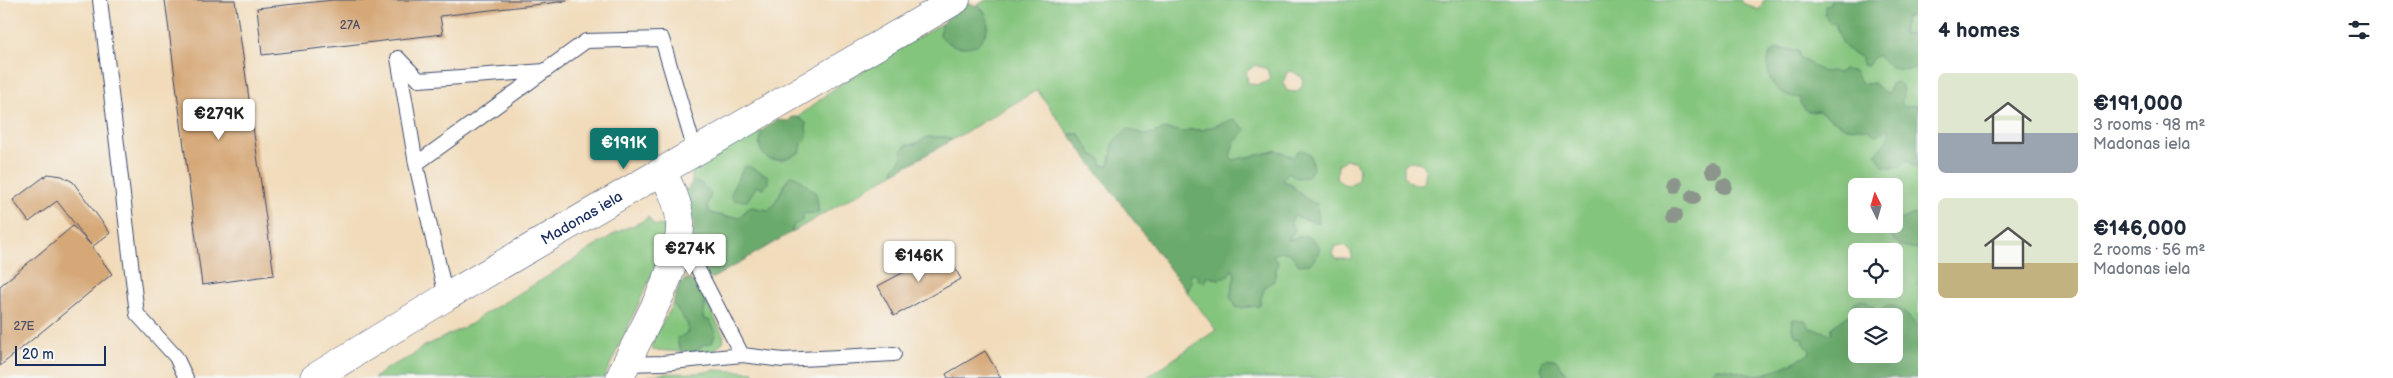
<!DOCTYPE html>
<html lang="en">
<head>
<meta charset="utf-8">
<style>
  body { margin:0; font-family:"Balsamiq Sans",sans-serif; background:#f2f2f3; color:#1f2937; height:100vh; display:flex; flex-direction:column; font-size:19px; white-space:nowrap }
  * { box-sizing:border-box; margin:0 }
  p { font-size:16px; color:#747a83 }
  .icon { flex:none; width:28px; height:28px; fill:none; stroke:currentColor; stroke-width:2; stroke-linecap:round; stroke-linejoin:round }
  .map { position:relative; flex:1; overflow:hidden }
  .side { display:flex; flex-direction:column; background:#fff; width:475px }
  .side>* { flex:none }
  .needle { width:32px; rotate:355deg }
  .tools { position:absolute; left:1848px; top:178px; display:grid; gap:10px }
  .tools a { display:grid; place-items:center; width:55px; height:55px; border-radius:8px; background:#fff; box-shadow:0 5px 20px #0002; font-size:25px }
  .scale { position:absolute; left:15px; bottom:12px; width:91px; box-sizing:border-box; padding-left:5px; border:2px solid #1b2f5e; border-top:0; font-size:14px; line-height:18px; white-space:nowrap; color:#1b2f5e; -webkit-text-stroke:4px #f6f6f2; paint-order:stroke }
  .price { position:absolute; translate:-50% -42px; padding:0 11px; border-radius:5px; background:#fff; color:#222; font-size:16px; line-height:32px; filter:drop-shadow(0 1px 2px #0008) }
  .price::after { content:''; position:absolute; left:50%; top:30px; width:15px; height:11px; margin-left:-8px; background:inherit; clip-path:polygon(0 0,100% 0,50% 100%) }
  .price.current { background:#0f766e; color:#fff }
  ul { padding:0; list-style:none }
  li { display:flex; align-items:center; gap:15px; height:125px; padding:0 20px }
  li span { display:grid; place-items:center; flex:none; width:140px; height:100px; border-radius:8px; color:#555 }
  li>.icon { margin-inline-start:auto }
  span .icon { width:60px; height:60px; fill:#fffc; stroke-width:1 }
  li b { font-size:21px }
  h2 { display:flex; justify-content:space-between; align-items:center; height:60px; padding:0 20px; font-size:21px }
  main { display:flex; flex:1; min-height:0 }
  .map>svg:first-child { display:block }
  .green { fill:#84c57d; stroke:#507a6e; fill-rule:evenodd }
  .forest { fill:#6baa6c; stroke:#436c65; fill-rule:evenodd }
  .building { fill:#d6a878 }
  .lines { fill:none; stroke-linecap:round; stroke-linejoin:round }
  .lane-casing { stroke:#3b496c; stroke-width:16 }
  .street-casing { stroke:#3b496c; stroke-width:29 }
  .secondary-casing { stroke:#3b496c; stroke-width:29 }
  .lane { stroke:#fff; stroke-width:14 }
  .street { stroke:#fff; stroke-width:28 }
  .secondary { stroke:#fff; stroke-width:28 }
  .tree { fill:#8c958c }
  .labels { text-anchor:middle; stroke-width:4.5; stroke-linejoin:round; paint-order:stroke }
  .number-label { font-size:12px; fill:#4a4d64 }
  .street-label { font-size:15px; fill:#1b2f5e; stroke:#f6f6f2 }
</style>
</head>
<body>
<main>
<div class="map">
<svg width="1918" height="378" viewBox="0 0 1918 378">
  <rect width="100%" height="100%" fill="#f6f6f2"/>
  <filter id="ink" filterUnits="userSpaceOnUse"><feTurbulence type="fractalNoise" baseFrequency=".02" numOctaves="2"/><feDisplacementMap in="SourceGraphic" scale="10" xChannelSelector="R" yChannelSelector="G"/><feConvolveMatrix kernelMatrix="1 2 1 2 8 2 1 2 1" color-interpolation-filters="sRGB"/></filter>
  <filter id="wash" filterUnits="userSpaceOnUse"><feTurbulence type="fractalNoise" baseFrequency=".0096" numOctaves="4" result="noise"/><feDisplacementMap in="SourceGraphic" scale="20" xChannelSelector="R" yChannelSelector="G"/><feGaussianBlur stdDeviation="1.12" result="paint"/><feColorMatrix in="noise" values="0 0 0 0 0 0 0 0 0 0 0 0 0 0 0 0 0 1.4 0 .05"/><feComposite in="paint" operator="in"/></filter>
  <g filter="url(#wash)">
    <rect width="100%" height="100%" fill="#f1dbba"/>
    <path class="green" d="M986,0H1741L1743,4L1759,10L1764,0H1832L1829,5L1838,33L1872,59L1878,55C1888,67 1899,72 1915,68L1918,76V109L1916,105L1904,107L1889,92L1885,93L1874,83L1864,84L1845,70L1838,73C1832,71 1828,73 1822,72C1811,70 1799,58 1793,49H1777L1800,98L1813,112L1818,111C1844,129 1859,129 1890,128C1891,138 1887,143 1879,149L1908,159L1913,166L1918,168V213L1894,222V186H1856V224H1891L1889,228L1915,249L1918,248V326L1899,308L1879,311L1863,300L1851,314L1832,327V334L1810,328L1793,319L1792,329L1796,336L1803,338L1810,349V354C1797,361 1764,378 1751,375C1739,372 1729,368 1716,368L1709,375H1694L1690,378H1578L1566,374L1562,367L1542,375L1545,378H1146L1216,330L1187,292L1192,282L1190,276L1191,272L1219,279L1232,268L1235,275L1230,297L1237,308L1259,306L1272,255L1281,252L1290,253L1306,235L1288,240L1290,223L1294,216H1301L1307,201L1291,184L1282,180L1289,171L1293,157L1276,150C1260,157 1249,155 1233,161L1230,156L1234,143L1223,123L1203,130H1188L1185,133L1167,129L1146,135L1128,129L1114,141L1109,166L1102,165L1100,159L1092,154L1079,134H1069L1037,90L952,140C935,131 922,144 906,145L902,151L901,160L894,167V173L792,232L793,226L804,213L815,214L816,193L797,177L791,175C781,186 780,199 769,210L750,207L739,217H727L710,213L701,183L692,182V175L696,167L741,140L762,131C759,154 762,158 784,160L802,143L806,123L798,117L839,85L941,24L986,13L978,5ZM1255,65L1267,69L1270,78C1265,85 1256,86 1248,83L1246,72ZM1292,71L1303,78L1302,86L1297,92L1287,91L1283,83L1287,72ZM1345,160L1354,161L1359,168L1358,180L1349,185L1343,184L1337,178L1338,165ZM1412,161L1421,163L1426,171L1424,182C1415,187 1410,184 1404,177V164ZM757,172L768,176L752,191L737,178L741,174ZM1344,245L1351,252V259H1337L1332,253L1335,246ZM1856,251H1894V289H1856Z
      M1918,13V31L1911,34H1903V27L1906,18Z
      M648,217L654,225L666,226L662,253L604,378H374L387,368L412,356L421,348L473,323L479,317C525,291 569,263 614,234C625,227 637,226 648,217Z
      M706,301L724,337L723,342L715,350L695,352L703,345L712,343C718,332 714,323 703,318Z
      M673,303L688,325L687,333L678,344L682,352L655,350L651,348C654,332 667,319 673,303Z
      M715,370L754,372L753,378H643C666,369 691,377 715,370Z"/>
    <path class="forest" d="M1832,0H1918V13L1906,18L1903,27V34H1911L1918,31V76L1915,68C1898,72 1890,69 1878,55L1872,59L1868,66L1862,65V57C1845,53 1839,39 1836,24L1833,22L1830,24L1825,15V6L1829,5Z
      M965,2C991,8 995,26 977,45C961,49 951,48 940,35L941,24Z
      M1777,49L1798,51L1800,58L1823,72L1832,71L1838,73L1845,70L1854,71L1859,80L1864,84L1874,83L1885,93L1889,92L1891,84L1896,82L1902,86L1903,97L1901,102L1904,107L1916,105L1918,109V168L1913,166L1908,159C1901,169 1895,168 1883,166L1876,154C1882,144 1891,141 1889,128L1877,135L1872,133L1870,129L1844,127L1818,111H1807L1800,104V98C1776,96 1762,77 1770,53Z
      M792,117H798L806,123L807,138L802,143L801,151C791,159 763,167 760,147C759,143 761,136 762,131L776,120L789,121Z
      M1234,119L1246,130L1234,143L1230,156L1233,160C1249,156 1260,156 1276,150L1293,157L1299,150L1305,151L1311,156L1313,169L1308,177L1296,178L1289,172L1282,180C1296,186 1302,200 1317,204L1319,223L1294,216L1290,223L1295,229L1288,240C1305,236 1308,232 1320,247L1317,256L1310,264L1299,265L1290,253L1281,252L1273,255L1278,262L1274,281L1265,286L1259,306L1237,308L1230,297L1235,275L1232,269L1227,277L1219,279L1207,276L1205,282L1198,281L1197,275L1191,273L1190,276L1192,281L1187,292L1069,134H1079L1092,154L1100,159L1102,165L1109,166L1114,141L1128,129L1146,135L1167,129L1185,132L1188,130H1203Z
      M927,137H946L952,140L894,173V167L901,160L902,151L906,145L916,144Z
      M748,166L768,176V184L764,188L757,186L747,201L734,200L731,197C732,185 740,178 743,168Z
      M791,175L797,177L816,193L819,212L815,214L804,213L802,221L793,226L792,232L713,278L706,277L691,244L694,223L683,195L692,182L701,183L711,194L707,205L710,213L727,217H739L750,207L769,210C780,199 781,187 791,175Z
      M1918,213V248C1904,251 1890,242 1889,228L1894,222Z
      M686,279C705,284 707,300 703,318L710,321L716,332L712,343L703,345L695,352H682L678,344V338L687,333L688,325L673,303L680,283Z
      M1864,300L1879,311L1889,305L1899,308L1918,326V378H1690L1694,375H1709L1716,368C1729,368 1739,372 1751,375C1764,378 1797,361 1809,354L1810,350L1805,346L1803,338L1796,336L1792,329L1793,319L1805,320L1810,328L1832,334V327L1851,314L1850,308L1854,302ZM1856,316H1894V354H1856Z
      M1548,358L1556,360L1566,374L1578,378H1545L1541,370L1543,362Z"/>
    <g id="blocks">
      <path class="building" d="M165,0H235L274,275L202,285Z
        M333,0H567V1L440,16L443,34L262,55L257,8Z
        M48,174L62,176L73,182L110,233L92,247L112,274L0,366V286L73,226L91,245L57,201L29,222L13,200Z
        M945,250L961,279L894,316L878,286Z
        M985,351L1001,378H948L946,374Z"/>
    </g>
  </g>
  <g filter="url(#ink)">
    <use href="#blocks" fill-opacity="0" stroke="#3b496c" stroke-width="1"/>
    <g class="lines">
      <g class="lane-casing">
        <path id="lane" d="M100,0L137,314L176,357L186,378
          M416,164L398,58L419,80L545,71
          M681,236L742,355L783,360L894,354
          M446,297L416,164L586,41L662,39L695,151
          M626,364L662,363L742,355"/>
      </g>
      <g class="street-casing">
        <path id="street" d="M620,378C638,333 682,269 680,222C679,204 671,188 662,172"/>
      </g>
      <g class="secondary-casing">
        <g id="secondary">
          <path id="s1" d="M314,378L446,297L956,0"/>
        </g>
      </g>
      <use href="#lane" class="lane"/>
      <use href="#street" class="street"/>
      <use href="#secondary" class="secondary"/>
    </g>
    <g class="tree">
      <circle cx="1714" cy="171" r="8"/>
      <circle cx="1675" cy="185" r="8"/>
      <circle cx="1724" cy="186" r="8"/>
      <circle cx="1693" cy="197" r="8"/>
      <circle cx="1675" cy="215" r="8"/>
    </g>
  </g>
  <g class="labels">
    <g class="number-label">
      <text x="350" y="29">27A</text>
      <text x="24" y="330">27E</text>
    </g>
    <g class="street-label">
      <text dy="5" stroke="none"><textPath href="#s1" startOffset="312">Madonas iela</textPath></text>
    </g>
  </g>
</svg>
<div class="tools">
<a><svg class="needle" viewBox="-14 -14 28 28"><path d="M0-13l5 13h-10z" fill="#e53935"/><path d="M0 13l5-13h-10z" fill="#747a83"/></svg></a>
<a><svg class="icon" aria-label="locate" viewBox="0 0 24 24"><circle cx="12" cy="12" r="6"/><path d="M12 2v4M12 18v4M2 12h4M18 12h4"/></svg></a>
<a><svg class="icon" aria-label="layers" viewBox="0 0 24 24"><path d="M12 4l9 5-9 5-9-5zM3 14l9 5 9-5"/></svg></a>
</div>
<div class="scale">20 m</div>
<b class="price" style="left:219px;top:141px">€279K</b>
<b class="price current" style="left:624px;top:170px">€191K</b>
<b class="price" style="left:690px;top:276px">€274K</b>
<b class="price" style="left:919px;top:283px">€146K</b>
</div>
<section class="side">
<h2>4 homes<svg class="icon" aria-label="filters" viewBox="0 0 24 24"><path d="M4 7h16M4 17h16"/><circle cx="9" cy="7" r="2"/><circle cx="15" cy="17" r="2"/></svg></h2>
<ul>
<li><span style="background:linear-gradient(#dfe7d0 60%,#9aa5b1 0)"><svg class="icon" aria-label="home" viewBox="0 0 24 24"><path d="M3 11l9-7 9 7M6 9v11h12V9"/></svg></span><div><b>€191,000</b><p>3 rooms · 98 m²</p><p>Madonas iela</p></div></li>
<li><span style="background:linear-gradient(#dfe7d0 65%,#c2b280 0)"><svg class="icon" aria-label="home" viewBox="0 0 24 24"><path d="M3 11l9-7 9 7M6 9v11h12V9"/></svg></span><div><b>€146,000</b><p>2 rooms · 56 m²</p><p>Madonas iela</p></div></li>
</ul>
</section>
</main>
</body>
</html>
